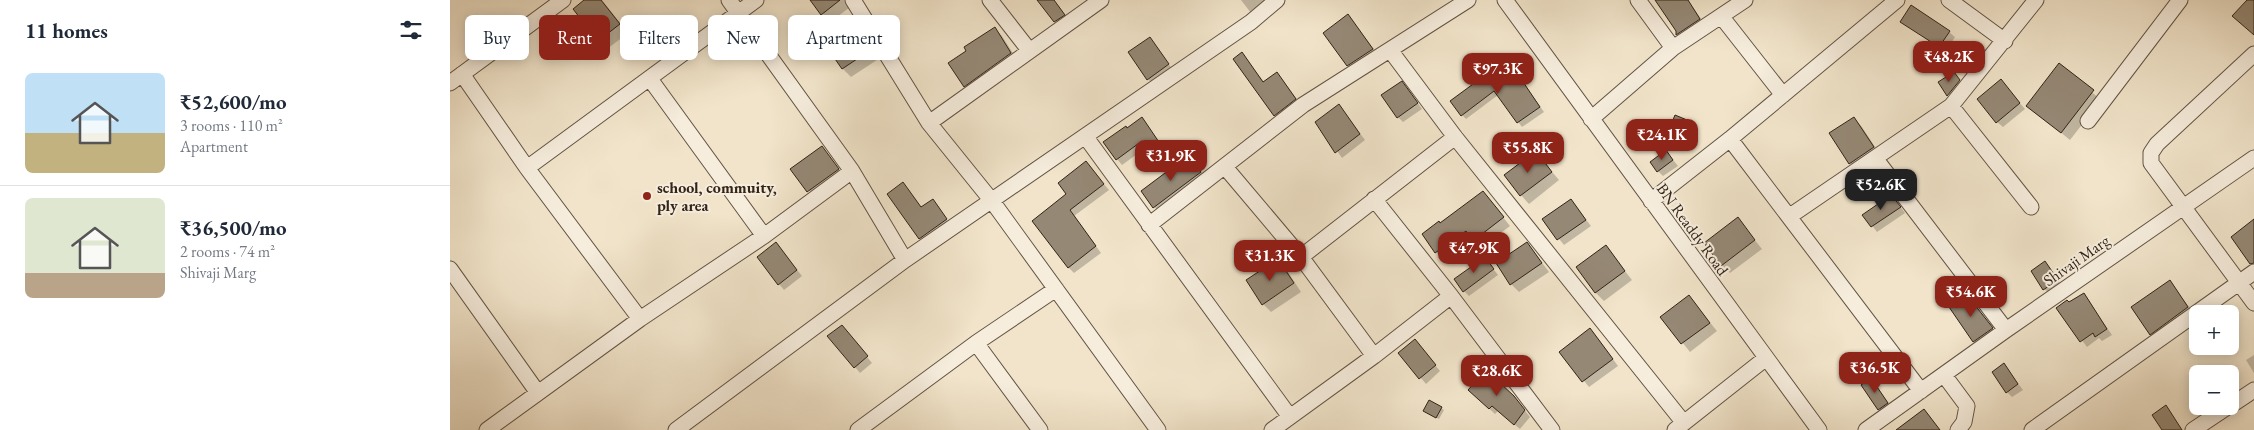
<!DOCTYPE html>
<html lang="en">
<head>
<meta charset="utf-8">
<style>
  body { margin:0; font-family:"EB Garamond",serif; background:#f2f2f3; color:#1f2937; height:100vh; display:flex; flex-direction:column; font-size:19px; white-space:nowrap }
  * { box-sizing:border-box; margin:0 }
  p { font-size:16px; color:#747a83 }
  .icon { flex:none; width:28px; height:28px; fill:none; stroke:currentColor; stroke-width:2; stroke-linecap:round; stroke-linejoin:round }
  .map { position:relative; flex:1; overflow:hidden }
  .sheet { display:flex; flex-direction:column; background:#fff; width:450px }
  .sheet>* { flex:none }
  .top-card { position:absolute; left:15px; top:15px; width:475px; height:45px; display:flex; gap:10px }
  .buttons { position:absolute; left:1739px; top:305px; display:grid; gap:10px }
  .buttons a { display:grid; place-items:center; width:50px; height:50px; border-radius:8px; background:#fff; box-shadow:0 2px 12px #0003; font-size:25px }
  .price { position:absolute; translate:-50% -42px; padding:0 11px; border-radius:10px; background:#8f2418; color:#fff; font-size:16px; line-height:32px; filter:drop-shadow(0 1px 2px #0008) }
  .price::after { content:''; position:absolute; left:50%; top:30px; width:15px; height:11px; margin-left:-8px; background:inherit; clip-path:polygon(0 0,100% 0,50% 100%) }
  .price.on { background:#222; color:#fff }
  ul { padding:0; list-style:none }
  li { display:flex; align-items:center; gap:15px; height:125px; padding:0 25px }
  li+li { border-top:1px solid #e0e1e3 }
  li span { display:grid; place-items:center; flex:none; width:140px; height:100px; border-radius:8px; color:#555 }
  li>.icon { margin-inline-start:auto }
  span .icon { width:60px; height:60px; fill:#fffc; stroke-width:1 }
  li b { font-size:21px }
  h2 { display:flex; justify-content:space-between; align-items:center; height:60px; padding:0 25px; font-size:21px }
  .chip { padding:0 18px; border-radius:8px; background:#fff; box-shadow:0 2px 12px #0003; font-size:18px; line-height:45px }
  .chip.on { background:#8f2418; color:#fff }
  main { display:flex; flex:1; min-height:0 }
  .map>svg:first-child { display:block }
  .shadow { fill:#0003 }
  .building { fill:#958875; stroke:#322418 }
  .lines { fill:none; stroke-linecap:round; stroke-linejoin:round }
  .minor-casing { stroke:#625444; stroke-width:17 }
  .minor { stroke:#f6eddd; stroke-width:15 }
  .poi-dot { fill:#8f2418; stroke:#f6eddd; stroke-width:2 }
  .labels { text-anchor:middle; stroke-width:4; stroke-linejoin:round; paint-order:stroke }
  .poi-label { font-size:16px; font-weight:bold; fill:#322418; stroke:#f6eddd; text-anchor:start }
  .street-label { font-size:16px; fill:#322418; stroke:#f6eddd }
</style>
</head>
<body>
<main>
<section class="sheet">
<h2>11 homes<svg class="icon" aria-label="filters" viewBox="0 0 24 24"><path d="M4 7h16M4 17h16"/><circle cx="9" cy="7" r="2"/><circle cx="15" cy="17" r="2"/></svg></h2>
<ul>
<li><span style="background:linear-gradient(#bfe0f5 60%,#c2b280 0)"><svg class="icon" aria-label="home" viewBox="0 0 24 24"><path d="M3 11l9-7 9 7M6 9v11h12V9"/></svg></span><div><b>₹52,600/mo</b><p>3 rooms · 110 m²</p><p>Apartment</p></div></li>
<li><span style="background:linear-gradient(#dfe7d0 75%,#b9a48a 0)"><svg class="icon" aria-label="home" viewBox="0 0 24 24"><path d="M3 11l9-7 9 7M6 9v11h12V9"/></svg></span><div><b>₹36,500/mo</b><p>2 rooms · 74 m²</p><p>Shivaji Marg</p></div></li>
</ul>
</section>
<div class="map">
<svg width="1804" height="430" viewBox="0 0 1804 430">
  <rect width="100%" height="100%" fill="#f1e4ca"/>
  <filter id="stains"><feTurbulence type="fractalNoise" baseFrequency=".004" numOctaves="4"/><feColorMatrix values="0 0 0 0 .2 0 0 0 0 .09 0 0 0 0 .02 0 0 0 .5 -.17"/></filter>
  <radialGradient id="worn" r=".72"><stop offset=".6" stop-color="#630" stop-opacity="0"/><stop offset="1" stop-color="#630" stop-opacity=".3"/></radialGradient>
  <path class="shadow" d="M136,0H152L178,33L157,49L124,9Z
    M361,0H394L399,8L380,22Z
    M590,0H604L621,23L612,29Z
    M791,0H822L801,13Z
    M1207,0H1238L1256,26L1234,41L1227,35V31Z
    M898,16L931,58L906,73L898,65Z
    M1452,21L1499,32L1505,37L1495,52Z
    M405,23L413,31L430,58L401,77L393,69L376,43Z
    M545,29L552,36L568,61L522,93L515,86Z
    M700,38L723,70L704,85L698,79Z
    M792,54L814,82L827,73L853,107L833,123L825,115Z
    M1610,65L1651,100L1620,140L1577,105Z
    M1045,67L1057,81L1067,74L1094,112L1072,127L1048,95L1016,119L1012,115L1036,77Z
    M1504,73L1514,87L1504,100L1490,82Z
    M1556,87L1575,109L1553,127L1547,122Z
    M957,88L972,109L953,122L948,117Z
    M889,105L915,140L892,158L867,122Z
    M1226,117L1239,124L1234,137L1220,130Z
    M1404,118L1412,127L1431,156L1408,172L1400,163L1381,134Z
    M692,119L718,154L708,161L697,147L672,165L667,159L677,129Z
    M372,147L396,178L367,200L342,169Z
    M1216,151L1228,166L1213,176L1208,171Z
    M1086,153L1109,180L1079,204L1071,195Z
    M739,156L756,178L710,212L704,207Z
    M636,163L659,190L624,216L651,253L624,273L618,267V195Z
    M453,184L472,208L483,201L501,225L474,243L470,238Z
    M1033,192L1060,226L1032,247L1023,238L994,259L986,252L991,225Z
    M1121,200L1141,226L1114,245L1094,220Z
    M1447,202L1455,213L1427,232L1414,215Z
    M1288,219L1312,249L1280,273L1272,265Z
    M1077,243L1099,272L1069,292L1061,284Z
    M1156,247L1182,280L1154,301L1145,292Z
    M331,250L352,276L334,290L329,284Z
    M1035,258L1048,275L1019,296L1014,291Z
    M828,260L836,269L851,292L821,312L813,304Z
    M1595,263L1612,286L1600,294L1594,289Z
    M1720,282L1746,316L1709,342L1701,334Z
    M1634,294L1662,335L1652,341L1649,338L1637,347L1608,308Z
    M1517,296L1547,334L1530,347L1524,341Z
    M1239,297L1267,331L1240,352L1212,317Z
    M397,332L422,363L410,373L405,367Z
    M1146,336L1168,366L1139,387L1111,352Z
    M970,347L990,371L976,384L950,353Z
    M1804,355V373L1796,360Z
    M1554,365L1573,390L1562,397L1557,392Z
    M1421,380L1443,409L1435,414L1429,409Z
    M1019,390L1064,397L1080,417L1070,429L1048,411L1045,414Z
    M991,408L994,410L989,419L977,413Z"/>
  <path class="building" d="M134,0H151L170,24L148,41L123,9Z
    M360,0H390L371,15Z
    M587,0H604L615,15L604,22Z
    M1205,0H1238L1250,19L1226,35V31Z
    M1797,0H1804V35L1782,16Z
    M1461,5L1500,31L1489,47L1450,22Z
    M898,14L923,49L897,66L873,33Z
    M405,22L422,49L392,69L374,43Z
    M545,27L561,53L514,87L498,63L516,51L514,47Z
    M700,37L719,64L697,80L678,52Z
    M792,52L813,82L827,72L846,99L824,116L783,59Z
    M1609,63L1644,90L1611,133L1576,106Z
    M1045,65L1056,80L1067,73L1090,107L1067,123L1044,91L1011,116L1000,101L1034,76L1032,74Z
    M1504,72L1510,80L1497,96L1488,82Z
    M1551,79L1570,103L1546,123L1527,99Z
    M952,81L968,103L947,118L931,95Z
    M889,104L910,134L885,153L865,122Z
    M1225,115L1237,120L1231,135L1219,130Z
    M692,117L713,148L702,156L692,141L666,160L653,142L676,126L677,128Z
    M1404,117L1424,147L1399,164L1379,133Z
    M372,146L389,169L357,192L340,169Z
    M1216,150L1223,160L1207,172L1200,162Z
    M1086,151L1102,172L1070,196L1054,175Z
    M739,155L751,172L703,208L691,191Z
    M636,161L654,184L620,210L646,246L618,268L582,221L616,194L608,183Z
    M453,182L471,207L483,199L497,219L469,239L437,194Z
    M1033,191L1054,217L1023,241L1016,231L985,253L972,234L989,221L990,223Z
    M1441,195L1451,207L1421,227L1412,215Z
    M1121,199L1136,220L1107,240L1092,219Z
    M1288,217L1305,240L1271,266L1254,243Z
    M1804,219V263L1800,264L1781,237Z
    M326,242L347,270L328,285L307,257Z
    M1077,242L1092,263L1060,285L1046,263Z
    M1156,245L1175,271L1145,293L1126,267Z
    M1035,257L1044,269L1013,292L1004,279Z
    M828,259L844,283L812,305L796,280Z
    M1595,261L1608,280L1593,290L1581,271Z
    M1720,280L1738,307L1700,335L1681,307Z
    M1634,293L1657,329L1645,337L1643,333L1630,342L1606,308L1617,300L1619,302Z
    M1239,295L1260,323L1231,344L1210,317Z
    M1517,295L1543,328L1523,342L1499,307Z
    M392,325L418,356L404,368L377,336Z
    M1140,328L1163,359L1132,382L1109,352Z
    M965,339L986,365L969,379L948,353Z
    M1554,363L1568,384L1556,393L1542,372Z
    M1036,370L1064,396L1075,410L1064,425L1042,406L1039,409L1018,390Z
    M1421,378L1438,403L1428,410L1411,385Z
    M979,400L992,407L986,418L973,411Z
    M1716,405L1732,430H1712L1702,415Z
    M1474,409L1490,430H1446Z"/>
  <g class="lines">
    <g class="minor-casing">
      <path id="minor" d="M279,0L402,171L455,260
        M403,0L479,123L542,201L708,430
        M540,0L579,50
        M1055,0L1369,430
        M1188,0L1223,48
        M1499,0L1555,41
        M1271,16L1333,95
        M940,50L1005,137L1234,423
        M1804,54L1707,144L1701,153V163L1804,303
        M12,74L77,168L306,0
        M200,79L314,236
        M0,83L113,0
        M1501,106L1581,207
        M1141,119L1223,48L1295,0
        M1638,121L1730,0
        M479,123L651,0
        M635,136L840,417
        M1280,139L1471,391
        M1425,158L1556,330
        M775,167L851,257L924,356L822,430
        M77,168L190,319L314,236L402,171
        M924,199L1001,296L924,356
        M1201,201L1280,139L1447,0
        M1340,216L1501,106L1586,0
        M699,225L853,105L1018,0
        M851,257L1005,137
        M0,269L88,393
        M1001,296L1102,430
        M526,343L590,430
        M1494,375L1517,406L1514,422L1508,430
        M1780,406L1804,390
        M37,430L190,319
        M226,430L455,260L801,22L827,0
        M408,430L526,343L606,289
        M1225,430L1316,358
        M1416,430L1556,330L1804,158
        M1582,430L1804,272
        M1743,430L1779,406"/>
    </g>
    <use href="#minor" class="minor"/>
  </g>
  <circle class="poi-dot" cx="197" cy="196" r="5"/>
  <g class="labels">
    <g class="poi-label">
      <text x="207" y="193">school, commuity,<tspan x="207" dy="18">ply area</tspan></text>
    </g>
    <g class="street-label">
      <text transform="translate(1243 229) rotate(54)" y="6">BN Readdy Road</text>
      <text transform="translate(1626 260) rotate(-35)" y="6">Shivaji Marg</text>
    </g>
  </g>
  <rect width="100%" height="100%" filter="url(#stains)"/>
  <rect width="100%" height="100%" fill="url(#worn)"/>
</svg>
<div class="buttons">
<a>+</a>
<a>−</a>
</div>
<b class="price" style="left:1499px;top:83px">₹48.2K</b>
<b class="price" style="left:1048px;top:95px">₹97.3K</b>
<b class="price" style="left:1212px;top:161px">₹24.1K</b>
<b class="price" style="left:1078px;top:174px">₹55.8K</b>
<b class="price" style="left:721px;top:182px">₹31.9K</b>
<b class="price on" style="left:1431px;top:211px">₹52.6K</b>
<b class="price" style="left:1024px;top:274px">₹47.9K</b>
<b class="price" style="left:820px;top:282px">₹31.3K</b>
<b class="price" style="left:1521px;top:318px">₹54.6K</b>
<b class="price" style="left:1425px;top:394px">₹36.5K</b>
<b class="price" style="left:1047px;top:397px">₹28.6K</b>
<div class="top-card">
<a class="chip">Buy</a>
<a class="chip on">Rent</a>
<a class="chip">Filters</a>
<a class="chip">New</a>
<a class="chip">Apartment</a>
</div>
</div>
</main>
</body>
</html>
